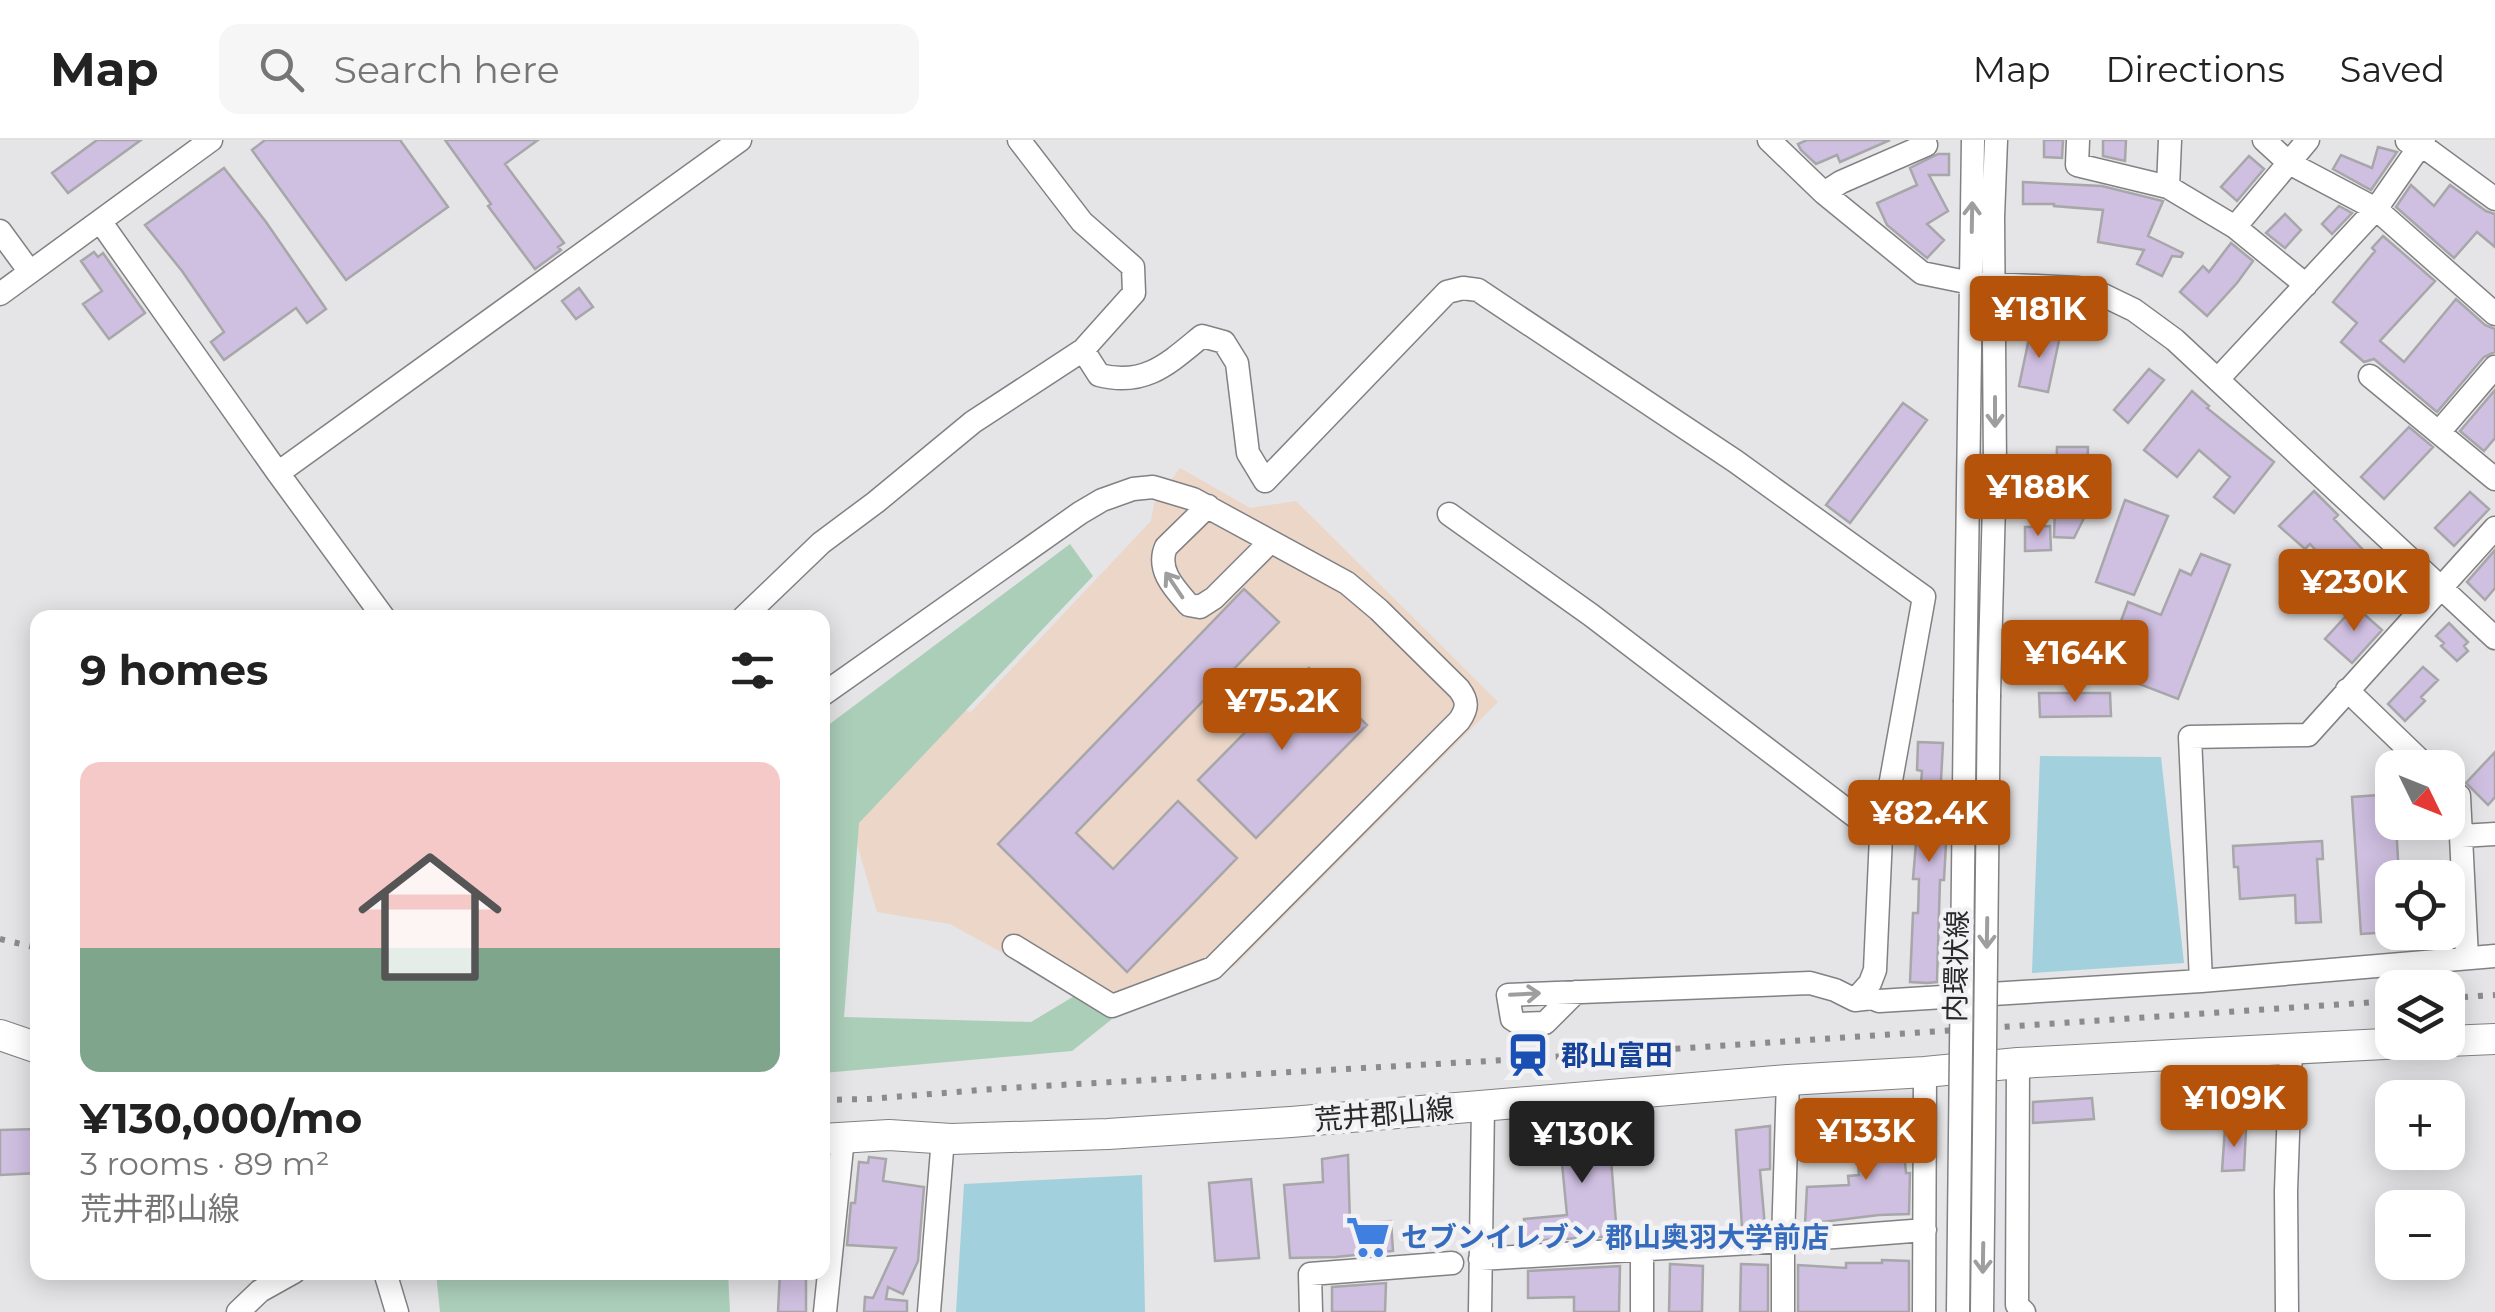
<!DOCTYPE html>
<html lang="en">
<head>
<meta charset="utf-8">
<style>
  body { margin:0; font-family:Montserrat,"Noto Sans JP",sans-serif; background:#f6f6f6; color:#222; height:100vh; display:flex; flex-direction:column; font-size:38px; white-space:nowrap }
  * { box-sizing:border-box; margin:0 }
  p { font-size:32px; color:#767676 }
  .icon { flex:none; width:55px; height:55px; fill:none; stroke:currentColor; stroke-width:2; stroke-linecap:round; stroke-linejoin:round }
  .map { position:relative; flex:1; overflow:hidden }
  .sheet { position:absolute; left:30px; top:470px; width:800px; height:670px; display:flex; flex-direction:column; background:#fff; border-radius:20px; box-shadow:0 5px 25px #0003 }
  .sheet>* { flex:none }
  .needle { width:65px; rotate:133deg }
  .fabs { position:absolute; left:2375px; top:610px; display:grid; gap:20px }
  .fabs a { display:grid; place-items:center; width:90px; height:90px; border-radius:20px; background:#fff; box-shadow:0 5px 25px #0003; font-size:50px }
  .price { position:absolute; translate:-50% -85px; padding:0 22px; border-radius:10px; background:#b45309; color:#fff; font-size:32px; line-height:65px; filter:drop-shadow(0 2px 5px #0008) }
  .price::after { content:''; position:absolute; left:50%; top:60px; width:30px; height:22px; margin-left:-15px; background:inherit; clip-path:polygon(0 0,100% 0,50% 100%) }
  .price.active { background:#222; color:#fff }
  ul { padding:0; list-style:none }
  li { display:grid; align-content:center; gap:20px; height:530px; padding:0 50px }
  li span { display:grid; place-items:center; height:310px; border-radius:20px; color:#555 }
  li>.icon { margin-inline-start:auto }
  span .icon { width:180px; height:180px; fill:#fffc; stroke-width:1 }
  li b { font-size:42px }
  h2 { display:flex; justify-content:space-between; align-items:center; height:120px; padding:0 50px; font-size:42px }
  header { display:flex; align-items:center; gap:60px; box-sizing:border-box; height:140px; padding:0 50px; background:#fff; border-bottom:2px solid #e0e0e0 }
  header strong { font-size:48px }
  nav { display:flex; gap:55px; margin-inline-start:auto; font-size:35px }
  .search { width:700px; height:90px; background:#f6f6f6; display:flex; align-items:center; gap:25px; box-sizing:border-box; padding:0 35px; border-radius:20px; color:#767676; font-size:38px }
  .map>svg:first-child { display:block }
  .commercial { fill:#ebd6c8 }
  .green { fill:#abceb9 }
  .water { fill:#a2d0dd }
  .building { fill:#cfbfe1; stroke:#a7a6a9; stroke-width:2.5 }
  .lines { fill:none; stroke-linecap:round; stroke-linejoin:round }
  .minor-casing { stroke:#828083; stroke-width:25 }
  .major-casing { stroke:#828083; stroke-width:32 }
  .minor { stroke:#fff; stroke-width:22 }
  .major { stroke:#fff; stroke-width:30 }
  .rail { stroke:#8b8a8c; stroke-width:6; stroke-dasharray:5 10; stroke-linecap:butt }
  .minor-bridge-casing { stroke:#828083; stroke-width:25; stroke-linecap:butt }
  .minor-bridge { stroke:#fff; stroke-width:22 }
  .oneway { stroke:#9f9e9f }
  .labels { text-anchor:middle; stroke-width:9; stroke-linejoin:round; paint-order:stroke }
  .street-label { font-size:28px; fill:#292829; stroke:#f2f1f4 }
  .transit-label { font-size:28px; font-weight:bold; fill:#164399; stroke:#f2f1f4; text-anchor:start }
  .shop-label { font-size:28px; font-weight:bold; fill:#366cbe; stroke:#f2f1f4; text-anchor:start }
</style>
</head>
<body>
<header>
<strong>Map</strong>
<div class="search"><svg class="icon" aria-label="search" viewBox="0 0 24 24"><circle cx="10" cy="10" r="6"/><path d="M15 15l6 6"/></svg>Search here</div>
<nav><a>Map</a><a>Directions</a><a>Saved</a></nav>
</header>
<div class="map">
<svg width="2495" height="1172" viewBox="0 0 2495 1172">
  <rect width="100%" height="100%" fill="#e5e4e6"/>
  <path class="commercial" d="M1180,328L1250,368L1296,361L1498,562L1235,826L1105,869L950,784L877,772L850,681L960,565L970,573L1151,381L1154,364Z"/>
  <path class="green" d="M1070,404L1093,436L859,683L844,877L1031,882L1081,852L1112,879L1072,911L823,933V589Z
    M436,1133H728L730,1172H440Z"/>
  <path class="water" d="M2040,616L2161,617L2184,823L2032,833Z
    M1142,1035L1145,1172H956L964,1044Z"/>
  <path class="building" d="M97,0H141L68,53L52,33Z
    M265,0H400L448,67L346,140L252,10Z
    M445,0H538L505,24L564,103L558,107L561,110L535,129L488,66L491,64Z
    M1807,0H1890L1840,22L1837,15L1816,24L1801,10L1798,4Z
    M2044,0H2063L2062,18L2044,17Z
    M2103,0H2126L2125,21L2103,16Z
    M2378,7L2397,12L2371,50L2333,29L2341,15L2372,28Z
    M1938,14H1949V35H1929L1948,71L1927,84L1944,100L1927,118L1887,85L1877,63L1917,45L1910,28Z
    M2249,16L2264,29L2237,61L2221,47Z
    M224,28L266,82L326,169L307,183L296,168L224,220L211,202L224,192L182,131L145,85Z
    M2023,42L2102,46L2163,61L2148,96L2183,113L2181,117L2172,116L2162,136L2137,124L2144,110L2098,102L2103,70L2054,66V64H2023Z
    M2411,45L2434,66L2450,45L2486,71L2495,74V107L2477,92L2454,118L2396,67Z
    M2339,66L2352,73L2332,94L2322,84Z
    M2285,74L2301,90L2285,108L2266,93Z
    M2383,96L2435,141L2380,201L2404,222L2456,159L2485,185L2495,189V212L2484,217L2437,272L2374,219L2364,222L2341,202L2357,183L2333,162L2375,111L2372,108Z
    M2231,103L2253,121L2237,143L2207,176L2180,152L2203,126L2209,132Z
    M94,112L98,117L103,113L145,173L109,199L83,164L102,151L81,121Z
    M579,148L593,167L576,179L562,161Z
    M2031,189L2060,196L2048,252L2019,246Z
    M2149,229L2164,240L2128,283L2114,270Z
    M2495,250V298L2484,311L2460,291Z
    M2192,251L2209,266L2207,268L2274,322L2234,373L2214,357L2230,337L2199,310L2177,337L2144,310Z
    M1903,263L1927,280L1850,383L1826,365Z
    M2409,287L2433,307L2384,359L2361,337Z
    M2057,307H2088L2086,374L2074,398L2054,397Z
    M2314,351L2338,375L2334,379L2366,413L2341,438L2310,404L2305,409L2279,386Z
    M2470,352L2489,369L2454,406L2435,388Z
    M2125,360L2168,376L2134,455L2096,442Z
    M2050,386L2051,410L2025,411V387Z
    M2495,410V448L2485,460L2467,442Z
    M2201,414L2230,425L2178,559L2103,530L2128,462L2161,475L2180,430L2191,435Z
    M2391,435L2413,456L2401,469L2378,448Z
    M1244,449L1279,482L1076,693L1113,729L1178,661L1237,718L1127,832L998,704Z
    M2355,466L2382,490L2352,523L2325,499Z
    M2449,483L2468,502L2464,506L2468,511L2457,521L2441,506L2444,503L2436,496Z
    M2423,527L2438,540L2421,557L2425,561L2405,581L2388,564Z
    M1309,528L1367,585L1256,698L1198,640Z
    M2039,553H2110L2111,576L2040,577Z
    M1918,602L1943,603L1940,659H1944L1943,686H1947L1944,740H1940L1937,842L1927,843L1910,842L1913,773H1918L1919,739H1913L1922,631L1917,630Z
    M2495,612V657L2488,665L2466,643Z
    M2392,654V682H2396L2399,738H2392V792L2361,794L2352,657Z
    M2322,701L2323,719H2317L2321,782L2296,783L2295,755L2240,759L2238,727H2234L2233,706Z
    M2092,958L2094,979L2033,983V962Z
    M1608,980L1617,1096L1527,1101L1524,1079L1567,1075L1558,983Z
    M1770,986V1029L1760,1030L1765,1087L1742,1088L1736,990Z
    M2225,988L2246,989L2244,1030L2222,1031Z
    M38,989V1033L0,1035V990Z
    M1902,990L1906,1033H1910L1909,1074L1879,1075L1805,1084L1807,1047L1849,1045L1848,1036L1859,1035L1855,995Z
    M1348,1015L1350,1084L1391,1081L1393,1111L1336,1117L1290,1118L1284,1045L1323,1042L1322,1019Z
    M869,1017L886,1019L883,1041L924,1047L918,1121L903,1154L888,1147L886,1159L907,1161V1172H864L865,1157L873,1158L896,1108L847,1105L851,1063H855L859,1022L868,1023Z
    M1251,1039L1259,1118L1215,1121L1209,1043Z
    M1882,1120L1909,1121V1172H1798V1125L1846,1128V1123H1882Z
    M1670,1124L1703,1126L1702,1172H1669Z
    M1741,1124L1768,1125V1172H1740Z
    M1620,1126L1619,1172H1574V1157L1528,1158V1131Z
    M780,1132H806V1172H778Z
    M1386,1143L1385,1172H1332V1147Z"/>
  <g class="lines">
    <g class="minor-casing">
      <path id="minor" d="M1769,0L1824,53L1922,133L1971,143L2078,148L2103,155L2134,170L2175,200L2495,498
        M2078,0L2077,25L2168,47L2235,87L2306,145
        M2264,0L2289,23L2376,69L2495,174
        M2407,1L2420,4L2495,59
        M2168,47L2170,0
        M1824,53L1841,42L1926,5L1924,0
        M100,81L278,333L384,478
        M2235,87L2308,0
        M0,91L30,132
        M0,154L211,0
        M1083,210L1099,235C1145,247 1169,223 1202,196L1224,202L1237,223L1248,313L1265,341L1447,152L1463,148L1478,150L1735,321L1924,457L1881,696L1875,830L1870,843L1855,860
        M2370,236L2495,339
        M2218,239L2376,69L2424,0
        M2439,292L2495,227
        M278,333L740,0
        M1208,366L1166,407C1156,430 1175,449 1189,465L1200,467L1214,458L1270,402
        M1449,374L1591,475L1881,696
        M2495,388L2308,595L2190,597L2201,841L2495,816
        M743,478L821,403L876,362L973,282L1083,210L1134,153L1133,127L1082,82L1019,0
        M2347,550L2428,628
        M822,555L1080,373L1102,360L1133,349L1153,347L1193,359L1347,443L1379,470L1459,549C1468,561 1468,568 1459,581L1213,828L1112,866L1014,806
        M1989,555L1995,324L1993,77L1996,0
        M1965,560L1973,0
        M2448,646L2459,656L2467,818
        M2461,696L2495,694
        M1576,852L1545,883L1520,884L1512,879L1508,855L1810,843L1835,850L1855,860L1872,858L1879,861L2201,841
        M2018,923L2017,1165L2024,1172
        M1480,1119L1783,1101L1925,1090
        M385,1132L397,1172
        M238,1172L260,1151L294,1132
        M825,1172L843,998
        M929,1172L943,998
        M1311,1172L1310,1134L1452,1123
        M1480,1172L1483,965
        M1642,1172V1109
        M1783,1172V1101L1788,940
        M1924,1172L1925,932
        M2287,1172L2286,1051L2291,910"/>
    </g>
    <g class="major-casing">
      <path id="major" d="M0,895L38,908
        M2448,901L2495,899
        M822,999L889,995L951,999L1108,994L1291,982L1788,940L1925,932L2018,923L2423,902"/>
    </g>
    <use href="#minor" class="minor"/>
    <use href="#major" class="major"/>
    <path class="rail" d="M0,799L38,808
      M2448,858L2495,855
      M822,960L869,959L1006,948L1506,920L2392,861"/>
    <g class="minor-bridge-casing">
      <path id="minor-bridge" d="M1958,1172L1965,560
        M1982,1172L1989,555"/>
    </g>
    <use href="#minor-bridge" class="minor-bridge"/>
  </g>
  <defs><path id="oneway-shaft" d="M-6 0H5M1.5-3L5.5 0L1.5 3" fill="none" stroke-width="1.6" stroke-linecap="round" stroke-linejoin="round" transform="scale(2.5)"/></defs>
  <g class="oneway">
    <use href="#oneway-shaft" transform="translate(1972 77) rotate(-89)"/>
    <use href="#oneway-shaft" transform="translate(1995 272) rotate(90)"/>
    <use href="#oneway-shaft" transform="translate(1174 445) rotate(-124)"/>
    <use href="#oneway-shaft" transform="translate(1987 793) rotate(91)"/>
    <use href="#oneway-shaft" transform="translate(1525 854) rotate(-3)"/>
    <use href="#oneway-shaft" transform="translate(1983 1118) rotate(91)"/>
  </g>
  <defs>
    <g id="station-bare" transform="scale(3.45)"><path d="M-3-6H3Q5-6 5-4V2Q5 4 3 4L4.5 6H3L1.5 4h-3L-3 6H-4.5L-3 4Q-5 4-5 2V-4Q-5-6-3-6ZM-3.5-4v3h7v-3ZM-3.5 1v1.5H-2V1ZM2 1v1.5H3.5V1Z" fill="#1a4fb4" stroke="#f2f1f4" stroke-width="2.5" paint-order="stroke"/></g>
    <g id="supermarket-bare" transform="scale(3.45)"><path d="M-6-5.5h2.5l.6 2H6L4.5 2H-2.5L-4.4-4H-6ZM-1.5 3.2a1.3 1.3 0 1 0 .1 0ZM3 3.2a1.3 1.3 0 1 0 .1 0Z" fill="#3f7fe0" stroke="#f2f1f4" stroke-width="2.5" paint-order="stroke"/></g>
  </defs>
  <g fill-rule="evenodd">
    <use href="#station-bare" x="1528" y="915"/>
    <use href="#supermarket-bare" x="1368" y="1097"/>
  </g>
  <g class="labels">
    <g class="street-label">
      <text transform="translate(1956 826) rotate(-89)" y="10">内環状線</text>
      <text transform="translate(1384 974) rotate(-5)" y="10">荒井郡山線</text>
    </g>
    <g class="transit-label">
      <text x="1561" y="925">郡山富田</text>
    </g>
    <g class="shop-label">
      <text x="1401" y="1107">セブンイレブン 郡山奥羽大学前店</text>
    </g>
  </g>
</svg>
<div class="fabs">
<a><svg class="needle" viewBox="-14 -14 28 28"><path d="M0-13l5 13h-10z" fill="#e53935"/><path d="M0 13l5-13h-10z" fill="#767676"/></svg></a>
<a><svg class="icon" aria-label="locate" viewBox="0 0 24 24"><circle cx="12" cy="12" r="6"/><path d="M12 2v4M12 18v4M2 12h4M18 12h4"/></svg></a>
<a><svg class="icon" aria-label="layers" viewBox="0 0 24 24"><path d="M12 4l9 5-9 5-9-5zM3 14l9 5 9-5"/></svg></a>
<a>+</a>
<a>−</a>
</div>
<b class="price" style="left:2039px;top:221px">¥181K</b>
<b class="price" style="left:2038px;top:399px">¥188K</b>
<b class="price" style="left:2354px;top:494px">¥230K</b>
<b class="price" style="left:2075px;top:565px">¥164K</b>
<b class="price" style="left:1282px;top:613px">¥75.2K</b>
<b class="price" style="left:1929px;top:725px">¥82.4K</b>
<b class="price" style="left:2234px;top:1010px">¥109K</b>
<b class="price" style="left:1866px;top:1043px">¥133K</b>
<b class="price active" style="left:1582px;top:1046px">¥130K</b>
<section class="sheet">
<h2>9 homes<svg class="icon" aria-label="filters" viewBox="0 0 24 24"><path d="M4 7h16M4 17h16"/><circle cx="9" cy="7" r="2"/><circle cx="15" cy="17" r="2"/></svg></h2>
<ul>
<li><span style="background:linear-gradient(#f6c9c9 60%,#7fa58c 0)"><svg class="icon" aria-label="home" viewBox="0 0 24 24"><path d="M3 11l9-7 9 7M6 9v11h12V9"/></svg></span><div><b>¥130,000/mo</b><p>3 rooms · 89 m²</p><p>荒井郡山線</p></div></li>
</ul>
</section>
</div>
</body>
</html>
